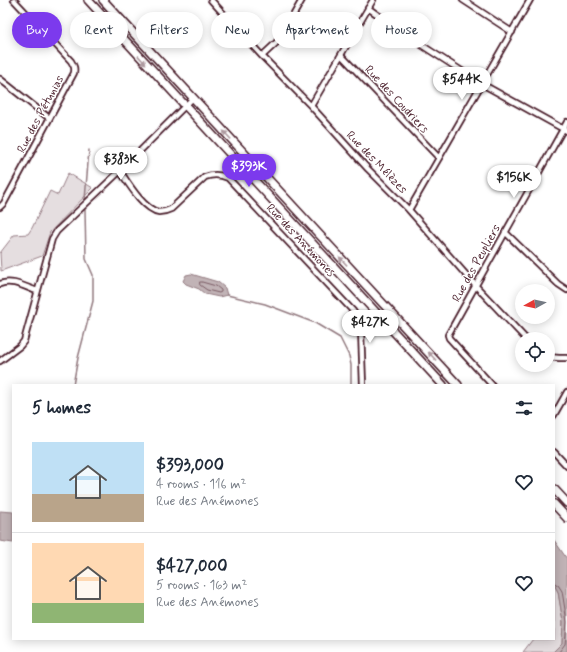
<!DOCTYPE html>
<html lang="en">
<head>
<meta charset="utf-8">
<style>
  body { margin:0; font-family:Mynerve,sans-serif; background:#f6f6f7; color:#1f2937; height:100vh; display:flex; flex-direction:column; font-size:15px; white-space:nowrap }
  * { box-sizing:border-box; margin:0 }
  p { font-size:13px; color:#747a83 }
  .icon { flex:none; width:22px; height:22px; fill:none; stroke:currentColor; stroke-width:2; stroke-linecap:round; stroke-linejoin:round }
  .map { position:relative; flex:1; overflow:hidden }
  .sheet { position:absolute; left:12px; top:384px; width:543px; height:256px; display:flex; flex-direction:column; background:#fff; border-radius:0px; box-shadow:0 2px 10px #0003 }
  .sheet>* { flex:none }
  .hud { position:absolute; left:12px; top:12px; width:543px; height:36px; display:flex; gap:8px }
  .needle { width:26px; rotate:262deg }
  .tools { position:absolute; left:515px; top:284px; display:grid; gap:8px }
  .tools a { display:grid; place-items:center; width:40px; height:40px; border-radius:50%; background:#fff; box-shadow:0 2px 10px #0003; font-size:20px }
  .price { position:absolute; translate:-50% -34px; padding:0 9px; border-radius:14px; background:#fff; color:#222; font-size:13px; line-height:26px; filter:drop-shadow(0 1px 2px #0008) }
  .price::after { content:''; position:absolute; left:50%; top:24px; width:12px; height:9px; margin-left:-6px; background:inherit; clip-path:polygon(0 0,100% 0,50% 100%) }
  .price.on { background:#7c3aed; color:#fff }
  ul { padding:0; list-style:none }
  li { display:flex; align-items:center; gap:12px; height:100px; padding:0 20px }
  li+li { border-top:1px solid #e0e1e3 }
  li span { display:grid; place-items:center; flex:none; width:112px; height:80px; border-radius:0px; color:#555 }
  li>.icon { margin-inline-start:auto }
  span .icon { width:48px; height:48px; fill:#fffc; stroke-width:1 }
  li b { font-size:17px }
  h2 { display:flex; justify-content:space-between; align-items:center; height:48px; padding:0 20px; font-size:17px }
  .chip { padding:0 14px; border-radius:18px; background:#fff; box-shadow:0 2px 10px #0003; font-size:14px; line-height:36px }
  .chip.on { background:#7c3aed; color:#fff }
  .map>svg:first-child { display:block }
  .green { fill:#e5dee0; stroke:#987e86 }
  .water { fill:#c1b3b6; stroke:#91787e }
  .lines { fill:none; stroke-linecap:round; stroke-linejoin:round }
  .shore { stroke:#7a5a63; stroke-width:1 }
  .stream { stroke:#91787e; stroke-width:1.5 }
  .minor-casing { stroke:#4a1f2b; stroke-width:8 }
  .primary-casing { stroke:#4a1f2b; stroke-width:10 }
  .minor { stroke:#fff; stroke-width:4.5 }
  .primary { stroke:#fff; stroke-width:7 }
  .oneway { fill:#ae9aa0 }
  .labels { text-anchor:middle; stroke-width:3; stroke-linejoin:round; paint-order:stroke }
  .street-label { font-size:12px; fill:#4a1f2b; stroke:#fff }
</style>
</head>
<body>
<div class="map">
<svg width="567" height="652" viewBox="0 0 567 652">
  <rect width="100%" height="100%" fill="#fff"/>
  <filter id="ink" filterUnits="userSpaceOnUse"><feTurbulence type="fractalNoise" baseFrequency=".025" numOctaves="2"/><feDisplacementMap in="SourceGraphic" scale="8" xChannelSelector="R" yChannelSelector="G"/><feConvolveMatrix kernelMatrix="1 2 1 2 8 2 1 2 1" color-interpolation-filters="sRGB"/></filter>
  <g filter="url(#ink)">
    <path class="green" d="M68,173L93,188L50,232L42,256L1,271L0,253L14,235L28,234L32,228L50,191L58,195Z
      M554,584L558,592L563,622L562,643L553,652H523L533,639H554Z"/>
    <path class="water" d="M191,274L218,282L225,288L227,295L219,297L205,294L199,289L186,284L183,281L186,275Z
      M0,511L13,512V543L0,541Z
      M554,540L567,559V652H553L562,643L563,622L558,592L554,584Z"/>
    <g class="lines">
      <path class="shore" d="M200,282H202L216,286L221,290V292L219,293L207,290L200,285Z
        M554,583L558,585L562,591L567,622L565,644L559,652"/>
      <path class="stream" d="M85,200L89,150
        M227,295L265,304L315,323L340,338L349,356L351,365V385
        M73,385L78,358L93,301V275L86,259L85,210"/>
      <g class="minor-casing">
        <path id="minor" d="M211,0L262,56L311,106L368,169L409,210L475,285L526,339
          M463,0L512,32
          M368,8L409,37L482,84L567,131
          M341,55L439,158
          M262,56L276,43L282,35L302,0
          M0,79L49,118
          M311,106L373,0
          M120,171C128,183 144,210 159,212C163,212 167,211 171,209L205,177C213,174 220,174 228,178L353,311C357,317 360,322 361,330L363,385
          M0,207L4,203L74,73C75,68 74,66 71,61L14,0
          M409,210L530,0
          M505,232L558,284L567,290
          M0,284C12,279 25,287 37,291
          M548,357L559,358H567
          M0,361L20,346L24,341L52,239L57,231L120,171L193,98
          M492,385L449,338L448,335L567,122
          M554,415L567,392
          M554,452L567,466"/>
      </g>
      <g class="primary-casing">
        <path id="primary" d="M88,0L443,385
          M103,0L458,385
          M554,489L567,503
          M554,504L567,518"/>
      </g>
      <use href="#minor" class="minor"/>
      <use href="#primary" class="primary"/>
    </g>
    <defs><path id="oneway-solid" d="M-6-.8H1V-3.2L6.5 0L1 3.2V.8H-6Z"/></defs>
    <g class="oneway">
      <use href="#oneway-solid" transform="translate(142 60) rotate(47)"/>
      <use href="#oneway-solid" transform="translate(227 135) rotate(-133)"/>
      <use href="#oneway-solid" transform="translate(343 261) rotate(-133)"/>
      <use href="#oneway-solid" transform="translate(432 356) rotate(-133)"/>
    </g>
  </g>
  <g class="labels">
    <g class="street-label">
      <text transform="translate(397 99) rotate(47)" y="4">Rue des Coudriers</text>
      <text transform="translate(40 114) rotate(-62)" y="4">Rue des Pétunias</text>
      <text transform="translate(377 162) rotate(46)" y="4">Rue des Mélèzes</text>
      <text transform="translate(301 240) rotate(47)" y="4">Rue des Anémones</text>
      <text transform="translate(476 263) rotate(-61)" y="4">Rue des Peupliers</text>
    </g>
  </g>
</svg>
<div class="tools">
<a><svg class="needle" viewBox="-14 -14 28 28"><path d="M0-13l5 13h-10z" fill="#e53935"/><path d="M0 13l5-13h-10z" fill="#747a83"/></svg></a>
<a><svg class="icon" aria-label="locate" viewBox="0 0 24 24"><circle cx="12" cy="12" r="6"/><path d="M12 2v4M12 18v4M2 12h4M18 12h4"/></svg></a>
</div>
<b class="price" style="left:462px;top:101px">$544K</b>
<b class="price" style="left:121px;top:181px">$383K</b>
<b class="price on" style="left:249px;top:188px">$393K</b>
<b class="price" style="left:514px;top:199px">$156K</b>
<b class="price" style="left:370px;top:344px">$427K</b>
<div class="hud">
<a class="chip on">Buy</a>
<a class="chip">Rent</a>
<a class="chip">Filters</a>
<a class="chip">New</a>
<a class="chip">Apartment</a>
<a class="chip">House</a>
</div>
<section class="sheet">
<h2>5 homes<svg class="icon" aria-label="filters" viewBox="0 0 24 24"><path d="M4 7h16M4 17h16"/><circle cx="9" cy="7" r="2"/><circle cx="15" cy="17" r="2"/></svg></h2>
<ul>
<li><span style="background:linear-gradient(#bfe0f5 65%,#b9a48a 0)"><svg class="icon" aria-label="home" viewBox="0 0 24 24"><path d="M3 11l9-7 9 7M6 9v11h12V9"/></svg></span><div><b>$393,000</b><p>4 rooms · 116 m²</p><p>Rue des Anémones</p></div><svg class="icon" aria-label="heart" viewBox="0 0 24 24"><path d="M12 20l-8-8c-3-5 5-10 8-4 3-6 11-1 8 4z"/></svg></li>
<li><span style="background:linear-gradient(#ffd9b3 75%,#8fb573 0)"><svg class="icon" aria-label="home" viewBox="0 0 24 24"><path d="M3 11l9-7 9 7M6 9v11h12V9"/></svg></span><div><b>$427,000</b><p>5 rooms · 163 m²</p><p>Rue des Anémones</p></div><svg class="icon" aria-label="heart" viewBox="0 0 24 24"><path d="M12 20l-8-8c-3-5 5-10 8-4 3-6 11-1 8 4z"/></svg></li>
</ul>
</section>
</div>
</body>
</html>
